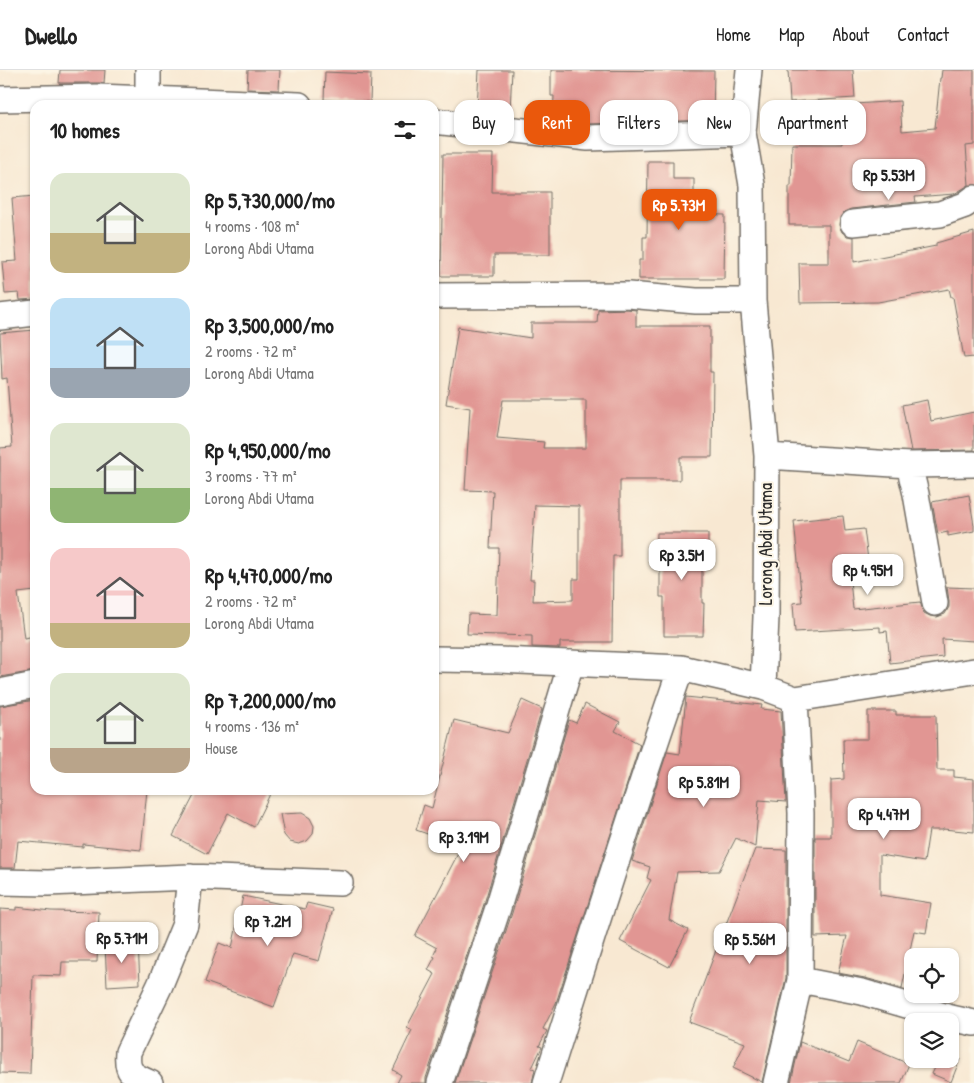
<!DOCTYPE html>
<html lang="en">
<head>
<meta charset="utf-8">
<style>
  body { margin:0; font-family:"Patrick Hand",sans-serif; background:#f6f6f6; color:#222; height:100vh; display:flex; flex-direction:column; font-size:19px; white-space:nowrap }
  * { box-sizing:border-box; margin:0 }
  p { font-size:16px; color:#767676 }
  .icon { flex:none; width:28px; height:28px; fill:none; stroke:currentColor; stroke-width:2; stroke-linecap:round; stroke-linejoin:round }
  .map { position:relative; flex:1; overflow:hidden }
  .side { position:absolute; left:30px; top:30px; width:409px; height:695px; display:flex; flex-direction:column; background:#fff; border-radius:15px; box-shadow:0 1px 4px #0004 }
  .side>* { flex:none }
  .banner { position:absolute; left:454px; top:30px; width:445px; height:45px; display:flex; gap:10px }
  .tools { position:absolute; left:904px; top:878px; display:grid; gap:10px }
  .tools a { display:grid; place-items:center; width:55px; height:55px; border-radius:10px; background:#fff; box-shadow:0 1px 4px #0004; font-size:25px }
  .price { position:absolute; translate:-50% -42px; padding:0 11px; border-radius:10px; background:#fff; color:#222; font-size:16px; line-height:32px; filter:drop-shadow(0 1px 2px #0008) }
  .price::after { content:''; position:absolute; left:50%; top:30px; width:15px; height:11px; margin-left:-8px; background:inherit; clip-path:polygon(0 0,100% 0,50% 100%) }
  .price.selected { background:#ea580c; color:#fff }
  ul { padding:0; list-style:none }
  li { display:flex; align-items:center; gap:15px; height:125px; padding:0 20px }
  li span { display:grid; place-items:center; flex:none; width:140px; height:100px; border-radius:15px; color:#555 }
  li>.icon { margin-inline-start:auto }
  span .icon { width:60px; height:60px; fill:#fffc; stroke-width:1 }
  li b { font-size:21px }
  h2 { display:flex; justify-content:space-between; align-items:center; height:60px; padding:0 20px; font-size:21px }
  .pill { padding:0 18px; border-radius:15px; background:#fff; box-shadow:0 1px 4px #0004; font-size:18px; line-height:45px }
  .pill.selected { background:#ea580c; color:#fff }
  header { display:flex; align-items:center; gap:30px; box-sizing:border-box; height:70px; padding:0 25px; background:#fff; border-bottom:1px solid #e0e0e0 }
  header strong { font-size:24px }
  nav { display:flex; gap:28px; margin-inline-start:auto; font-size:18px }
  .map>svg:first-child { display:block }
  .building { fill:#e19693; fill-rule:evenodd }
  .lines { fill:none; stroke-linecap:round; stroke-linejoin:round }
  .minor-casing { stroke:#736d65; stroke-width:28 }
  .minor { stroke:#fff; stroke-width:25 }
  .labels { text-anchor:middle; stroke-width:4; stroke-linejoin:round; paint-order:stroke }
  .street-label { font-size:18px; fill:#2b2b2b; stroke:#fcf5e5 }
</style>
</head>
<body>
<header>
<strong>Dwello</strong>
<nav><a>Home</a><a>Map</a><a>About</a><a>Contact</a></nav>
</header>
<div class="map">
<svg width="974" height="1013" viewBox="0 0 974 1013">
  <rect width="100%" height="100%" fill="#fcf5e5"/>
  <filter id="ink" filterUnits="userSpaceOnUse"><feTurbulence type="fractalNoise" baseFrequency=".02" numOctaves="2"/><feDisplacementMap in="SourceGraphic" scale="10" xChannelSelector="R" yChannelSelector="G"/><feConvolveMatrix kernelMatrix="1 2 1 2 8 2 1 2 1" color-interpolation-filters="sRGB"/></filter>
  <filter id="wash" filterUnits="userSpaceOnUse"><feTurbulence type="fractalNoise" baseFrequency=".0096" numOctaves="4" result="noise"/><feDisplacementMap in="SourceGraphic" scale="20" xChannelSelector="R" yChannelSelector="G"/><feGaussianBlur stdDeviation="1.12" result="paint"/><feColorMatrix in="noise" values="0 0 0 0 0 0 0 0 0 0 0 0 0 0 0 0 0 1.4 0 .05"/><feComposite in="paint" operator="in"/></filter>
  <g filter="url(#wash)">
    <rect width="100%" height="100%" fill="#f8e8d2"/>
    <g id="blocks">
      <path class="building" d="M60,0H105L104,13H59Z
        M248,0H280L279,20L247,19Z
        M479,0H512L510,41L477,40Z
        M551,0L714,1L713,50L589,54L553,50L554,26H551Z
        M788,0H853L855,28L790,32Z
        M942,0H974V75L966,76L969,115L954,124L915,127L916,132L851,139L844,142L840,147L839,155L842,162L847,166L854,167V192L936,176V173L974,162V287L964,288L953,227H951L949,219L878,232L800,233L799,193H829V155H789V116H791L792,74H842L840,35L900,31L902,61L935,58L940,8H941Z
        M325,2L371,4L370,32L324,30Z
        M443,84H493L492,122H550V185H494V206H441Z
        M648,91H673V109H694V144L725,145L724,209H639V190H643V167H647Z
        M35,126V229L20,230L19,223L5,224L2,192L17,191L12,128Z
        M627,239L636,240V256H710V302H713L712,387H680V410H620V486H613L612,572H560V578L532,577V566L467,564L468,544L497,545L499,478H490L493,421L465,420L470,338L446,334L458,257L531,268V253H597L598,240ZM503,330H586V378H543L544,372L497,368ZM535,435L579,436V509H573V530L533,531L534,510H530Z
        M35,260V521L18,523L24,568L35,566V601L0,607V378L12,377L7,308L2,309L0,263Z
        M927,330L931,351L974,342V380L911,381L902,335Z
        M969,425L974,455V461L948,466V462L938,464L932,432Z
        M843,446L845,461L864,459L868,490L848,492L853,539L920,532L924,543L930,546L937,547L945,544L949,537V531L947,517L974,518V571L942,569L943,587L890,593L887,561L880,562V557L795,562L793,533L802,532L794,451Z
        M657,463H708V494H702V533H704L703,566H664V527H660V493H656Z
        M686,627L762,635L761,639L781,641L786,732L759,730L755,777L736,768L719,801L677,802L669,850L688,860L669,897L620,871L651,810L647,808L650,797L632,791L667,682L680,684Z
        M35,630V720H79L107,722V720H147L141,780L83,774V777L18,771L15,798H0V636Z
        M522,630L542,639L484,834L426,1008V1013H397L401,1005L393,1000L412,960L407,957L435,904L428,900L435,887L433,886L437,878L415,866L462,776L416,760L424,735L432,738L454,650L508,663Z
        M585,634L620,652L615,661L640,674L556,933L543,959L547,961L539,976L542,977L532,998L535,999L532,1013H455L512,843L569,650L576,653Z
        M868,641H896V645H936L937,700H954V707L974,709V762L943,759V760H929L924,792L880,785V825L931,833L926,863L914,861L902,918L865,908L838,903L847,866L815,867V767H831V710L844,709L843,669H868Z
        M197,720H272L254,757L228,743L207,784L173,766Z
        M302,743L310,748L314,756L313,764L307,771L299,774L290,772L284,765L280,744Z
        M755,779L786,780V908L762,1012L733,998L745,973L689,952L718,875L723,878V862Z
        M243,826L305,839L307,833L333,839L319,891L293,884L274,937L205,912L219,873L232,878Z
        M16,837L51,841L99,842L97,892H62L61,906L33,905L30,1004L0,1003V839L16,840Z
        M138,873L140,914L107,916L105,875Z
        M800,972L849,992L857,972L909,994L901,1013H791Z
        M939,989H960L951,1012L932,1004Z"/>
    </g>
  </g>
  <g filter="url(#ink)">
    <use href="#blocks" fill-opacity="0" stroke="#736d65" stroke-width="1"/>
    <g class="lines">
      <g class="minor-casing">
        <path id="minor" d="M148,0V29
          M0,29L98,27L299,35
          M434,51L588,68L743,63
          M853,153L940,144L965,135L974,128
          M434,226L628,225L696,231H753
          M0,247L35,243
          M767,386L909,395L916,424L935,533
          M909,395L974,394
          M434,589L499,590L681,598L763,617L766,547L767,386L753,231L752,115L743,63L749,0
          M763,617L795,629L801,743L800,910L776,1013
          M0,622L35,615
          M795,629L974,601
          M0,812L48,813L190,807L340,813
          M800,910L862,922L951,948L974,953
          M150,1013C132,1005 126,1003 128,982L160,915L185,854L190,807
          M440,1013L498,838L571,593
          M546,1013C590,874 633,735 681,598"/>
      </g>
      <use href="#minor" class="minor"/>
    </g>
  </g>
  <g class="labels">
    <g class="street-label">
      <text transform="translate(766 474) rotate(-90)" y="6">Lorong Abdi Utama</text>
    </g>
  </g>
</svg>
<div class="tools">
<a><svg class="icon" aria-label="locate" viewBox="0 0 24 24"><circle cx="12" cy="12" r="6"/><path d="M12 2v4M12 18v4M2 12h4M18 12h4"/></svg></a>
<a><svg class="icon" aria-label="layers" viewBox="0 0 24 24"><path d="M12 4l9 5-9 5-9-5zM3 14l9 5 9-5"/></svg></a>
</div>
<b class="price" style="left:889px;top:131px">Rp 5.53M</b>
<b class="price selected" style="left:679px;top:161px">Rp 5.73M</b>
<b class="price" style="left:682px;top:511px">Rp 3.5M</b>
<b class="price" style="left:868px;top:526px">Rp 4.95M</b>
<b class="price" style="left:704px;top:738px">Rp 5.81M</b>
<b class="price" style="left:884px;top:770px">Rp 4.47M</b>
<b class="price" style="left:464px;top:793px">Rp 3.19M</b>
<b class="price" style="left:268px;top:877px">Rp 7.2M</b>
<b class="price" style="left:122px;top:894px">Rp 5.71M</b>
<b class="price" style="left:750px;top:895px">Rp 5.56M</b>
<div class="banner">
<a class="pill">Buy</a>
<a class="pill selected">Rent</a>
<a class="pill">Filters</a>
<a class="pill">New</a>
<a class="pill">Apartment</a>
</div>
<section class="side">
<h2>10 homes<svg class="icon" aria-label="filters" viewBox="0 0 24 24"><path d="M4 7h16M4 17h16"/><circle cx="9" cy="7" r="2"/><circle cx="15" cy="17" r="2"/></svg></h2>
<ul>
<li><span style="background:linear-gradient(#dfe7d0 60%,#c2b280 0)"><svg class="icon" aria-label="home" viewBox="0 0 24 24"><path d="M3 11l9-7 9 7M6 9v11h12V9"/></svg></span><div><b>Rp 5,730,000/mo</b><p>4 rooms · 108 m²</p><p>Lorong Abdi Utama</p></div></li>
<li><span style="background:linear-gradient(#bfe0f5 70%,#9aa5b1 0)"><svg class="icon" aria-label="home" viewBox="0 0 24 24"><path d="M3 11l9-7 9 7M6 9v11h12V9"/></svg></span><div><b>Rp 3,500,000/mo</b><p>2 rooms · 72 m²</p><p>Lorong Abdi Utama</p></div></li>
<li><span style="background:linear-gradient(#dfe7d0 65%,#8fb573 0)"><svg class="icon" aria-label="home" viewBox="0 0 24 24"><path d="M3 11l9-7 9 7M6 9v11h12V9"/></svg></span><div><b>Rp 4,950,000/mo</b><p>3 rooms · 77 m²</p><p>Lorong Abdi Utama</p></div></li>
<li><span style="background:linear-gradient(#f6c9c9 75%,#c2b280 0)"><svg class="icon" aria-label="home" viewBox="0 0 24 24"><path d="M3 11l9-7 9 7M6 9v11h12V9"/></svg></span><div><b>Rp 4,470,000/mo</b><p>2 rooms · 72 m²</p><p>Lorong Abdi Utama</p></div></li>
<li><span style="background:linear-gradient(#dfe7d0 75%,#b9a48a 0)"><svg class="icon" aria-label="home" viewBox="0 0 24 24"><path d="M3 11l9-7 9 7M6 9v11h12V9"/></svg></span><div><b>Rp 7,200,000/mo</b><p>4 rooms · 136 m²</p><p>House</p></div></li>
</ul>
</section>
</div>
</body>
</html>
